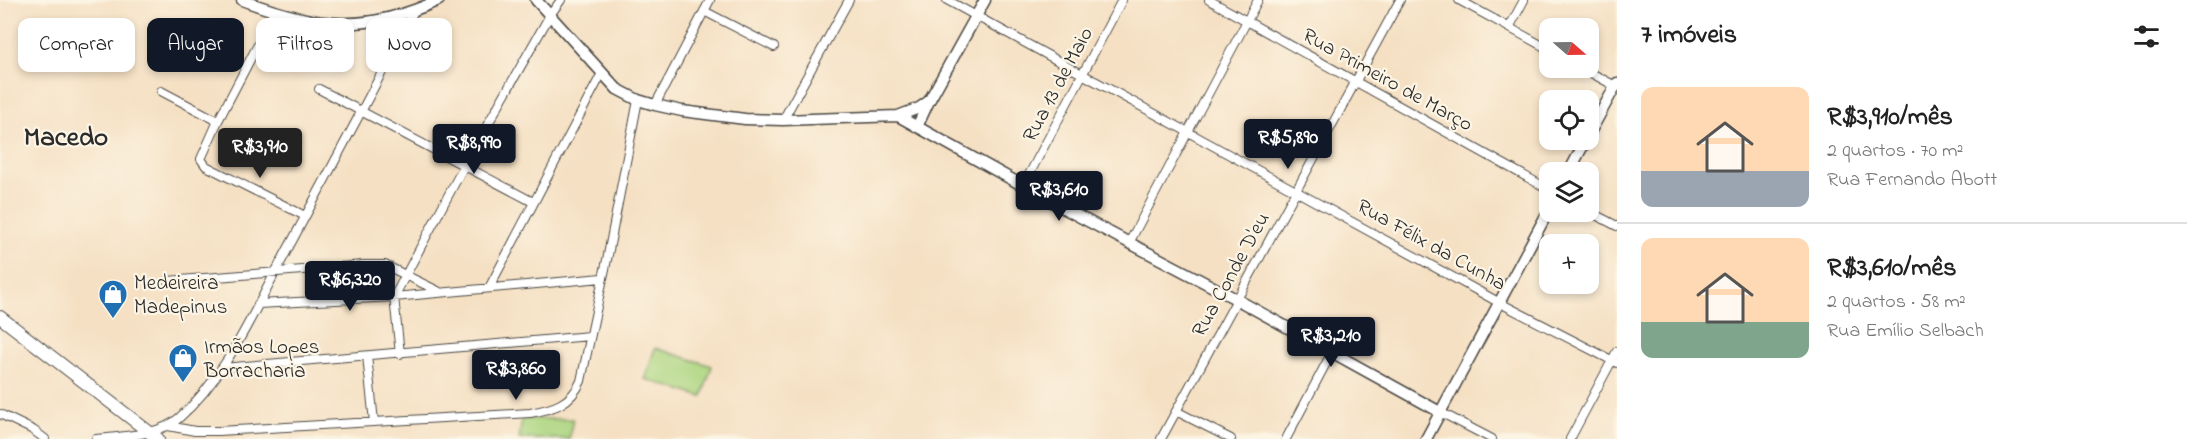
<!DOCTYPE html>
<html lang="pt">
<head>
<meta charset="utf-8">
<style>
  body { margin:0; font-family:"Indie Flower",sans-serif; background:#f6f6f6; color:#222; height:100vh; display:flex; flex-direction:column; font-size:22px; white-space:nowrap }
  * { box-sizing:border-box; margin:0 }
  p { font-size:20px; color:#767676 }
  .icon { flex:none; width:33px; height:33px; fill:none; stroke:currentColor; stroke-width:2; stroke-linecap:round; stroke-linejoin:round }
  .map { position:relative; flex:1; overflow:hidden }
  .side { display:flex; flex-direction:column; background:#fff; width:570px }
  .side>* { flex:none }
  .banner { position:absolute; left:18px; top:18px; width:570px; height:54px; display:flex; gap:12px }
  .needle { width:39px; rotate:110deg }
  .buttons { position:absolute; left:1539px; top:18px; display:grid; gap:12px }
  .buttons a { display:grid; place-items:center; width:60px; height:60px; border-radius:12px; background:#fff; box-shadow:0 3px 9px #0003; font-size:30px }
  .price { position:absolute; translate:-50% -51px; padding:0 14px; border-radius:6px; background:#111827; color:#fff; font-size:20px; line-height:39px; filter:drop-shadow(0 2px 3px #0008) }
  .price::after { content:''; position:absolute; left:50%; top:36px; width:18px; height:14px; margin-left:-9px; background:inherit; clip-path:polygon(0 0,100% 0,50% 100%) }
  .price.active { background:#222; color:#fff }
  ul { padding:0; list-style:none }
  li { display:flex; align-items:center; gap:18px; height:150px; padding:0 24px }
  li+li { border-top:2px solid #e0e0e0 }
  li span { display:grid; place-items:center; flex:none; width:168px; height:120px; border-radius:12px; color:#555 }
  li>.icon { margin-inline-start:auto }
  span .icon { width:72px; height:72px; fill:#fffc; stroke-width:1 }
  li b { font-size:26px }
  h2 { display:flex; justify-content:space-between; align-items:center; height:72px; padding:0 24px; font-size:26px }
  .chip { padding:0 21px; border-radius:12px; background:#fff; box-shadow:0 3px 9px #0003; font-size:21px; line-height:54px }
  .chip.active { background:#111827; color:#fff }
  main { display:flex; flex:1; min-height:0 }
  .map>svg:first-child { display:block }
  .green { fill:#acd580; stroke:#6c8056; stroke-width:1.5 }
  .lines { fill:none; stroke-linecap:round; stroke-linejoin:round }
  .minor-casing { stroke:#494642; stroke-width:10 }
  .major-casing { stroke:#494642; stroke-width:13 }
  .highway-casing { stroke:#494642; stroke-width:14 }
  .minor { stroke:#fff; stroke-width:8 }
  .major { stroke:#fff; stroke-width:10 }
  .highway { stroke:#fff; stroke-width:12 }
  .labels { text-anchor:middle; stroke-width:4.5; stroke-linejoin:round; paint-order:stroke }
  .street-label { font-size:21px; fill:#2b2b2b; stroke:#fcf5e5 }
  .poi-label { font-size:21px; fill:#2b2b2b; stroke:#fcf5e5; text-anchor:start }
  .district-label { font-size:27px; font-weight:bold; fill:#2b2b2b; stroke:#fcf5e5 }
</style>
</head>
<body>
<main>
<div class="map">
<svg width="1617" height="439" viewBox="0 0 1617 439">
  <rect width="100%" height="100%" fill="#fcf5e5"/>
  <filter id="ink" filterUnits="userSpaceOnUse"><feTurbulence type="fractalNoise" baseFrequency=".0167" numOctaves="2"/><feDisplacementMap in="SourceGraphic" scale="12" xChannelSelector="R" yChannelSelector="G"/><feConvolveMatrix kernelMatrix="1 2 1 2 8 2 1 2 1" color-interpolation-filters="sRGB"/></filter>
  <filter id="wash" filterUnits="userSpaceOnUse"><feTurbulence type="fractalNoise" baseFrequency=".008" numOctaves="4" result="noise"/><feDisplacementMap in="SourceGraphic" scale="24" xChannelSelector="R" yChannelSelector="G"/><feGaussianBlur stdDeviation="1.35" result="paint"/><feColorMatrix in="noise" values="0 0 0 0 0 0 0 0 0 0 0 0 0 0 0 0 0 1.4 0 .05"/><feComposite in="paint" operator="in"/></filter>
  <g filter="url(#wash)">
    <rect width="100%" height="100%" fill="#f5e0c3"/>
    <path class="green" d="M655,348L712,366L702,397L645,379Z
      M522,419H573L569,439H519Z"/>
  </g>
  <g filter="url(#ink)">
    <g class="lines">
      <g class="minor-casing">
        <path id="minor" d="M947,0L1500,303L1617,363
          M1209,0L1550,190
          M1459,0L1550,50
          M704,11L774,47
          M275,12L218,121L201,159L206,166L305,216
          M1509,28L1524,0
          M1582,68L1617,87
          M319,89L533,202
          M161,91L218,121
          M655,105L710,0
          M783,120L849,0
          M1023,186L1122,0
          M1588,211L1617,226
          M1129,243L1258,0
          M168,281L364,265H385L438,291
          M489,288L602,73
          M258,304L394,297L602,278
          M400,354L394,297L464,166L550,15L561,0
          M367,356L374,422
          M222,368L590,336
          M1176,411L1231,439
          M1440,412L1492,439
          M0,414L33,430L45,439
          M168,426L195,431H218L530,413C553,409 571,404 581,381L608,255L638,100
          M96,439C122,436 159,436 179,418C227,376 253,312 283,258C327,176 371,94 414,11
          M1161,439L1400,0
          M1286,439L1332,352
          M1570,439L1617,351"/>
      </g>
      <g class="major-casing">
        <path id="major" d="M242,0C317,28 365,34 439,0
          M536,0L617,89L638,100L655,105L682,111L745,119L783,120L898,116L919,108L929,101
          M898,116L1065,209L1236,299L1440,412
          M917,127L929,101L985,0
          M1588,136L1617,83
          M1569,172L1586,140
          M1426,439L1550,208"/>
      </g>
      <g class="highway-casing">
        <path id="highway" d="M0,317L158,439"/>
      </g>
      <use href="#minor" class="minor"/>
      <use href="#major" class="major"/>
      <use href="#highway" class="highway"/>
    </g>
  </g>
  <defs>
    <g id="shop-pin" transform="scale(1.5)"><path d="M0 17L-7.5 6A9.5 9.5 0 1 1 7.5 6Z" fill="#1f6fb2" stroke="#fcf5e5"/><path d="M-5-2.5h2.3a2.7 3.5 0 0 1 5.4 0H5L5.5 6h-11ZM-1.5-2.5h3a1.5 2.3 0 0 0-3 0Z" fill="#fff"/></g>
  </defs>
  <g fill-rule="evenodd">
    <use href="#shop-pin" x="113" y="294"/>
    <use href="#shop-pin" x="183" y="358"/>
  </g>
  <g class="labels">
    <g class="street-label">
      <text transform="translate(1388 79) rotate(29)" y="7">Rua Primeiro de Março</text>
      <text transform="translate(1057 84) rotate(-62)" y="7">Rua 13 de Maio</text>
      <text transform="translate(1432 244) rotate(29)" y="7">Rua Félix da Cunha</text>
      <text transform="translate(1230 274) rotate(-61)" y="7">Rua Conde D'eu</text>
    </g>
    <g class="poi-label">
      <text x="134" y="289">Medeireira<tspan x="134" dy="24">Madepinus</tspan></text>
      <text x="204" y="353">Irmãos Lopes<tspan x="204" dy="24">Borracharia</tspan></text>
    </g>
    <g class="district-label">
      <text x="66" y="145">Macedo</text>
    </g>
  </g>
</svg>
<div class="buttons">
<a><svg class="needle" viewBox="-14 -14 28 28"><path d="M0-13l5 13h-10z" fill="#e53935"/><path d="M0 13l5-13h-10z" fill="#767676"/></svg></a>
<a><svg class="icon" aria-label="locate" viewBox="0 0 24 24"><circle cx="12" cy="12" r="6"/><path d="M12 2v4M12 18v4M2 12h4M18 12h4"/></svg></a>
<a><svg class="icon" aria-label="layers" viewBox="0 0 24 24"><path d="M12 4l9 5-9 5-9-5zM3 14l9 5 9-5"/></svg></a>
<a>+</a>
</div>
<b class="price" style="left:1288px;top:170px">R$5,890</b>
<b class="price" style="left:474px;top:175px">R$8,990</b>
<b class="price active" style="left:260px;top:179px">R$3,910</b>
<b class="price" style="left:1059px;top:222px">R$3,610</b>
<b class="price" style="left:350px;top:312px">R$6,320</b>
<b class="price" style="left:1331px;top:368px">R$3,210</b>
<b class="price" style="left:516px;top:401px">R$3,860</b>
<div class="banner">
<a class="chip">Comprar</a>
<a class="chip active">Alugar</a>
<a class="chip">Filtros</a>
<a class="chip">Novo</a>
</div>
</div>
<section class="side">
<h2>7 imóveis<svg class="icon" aria-label="filters" viewBox="0 0 24 24"><path d="M4 7h16M4 17h16"/><circle cx="9" cy="7" r="2"/><circle cx="15" cy="17" r="2"/></svg></h2>
<ul>
<li><span style="background:linear-gradient(#ffd9b3 70%,#9aa5b1 0)"><svg class="icon" aria-label="home" viewBox="0 0 24 24"><path d="M3 11l9-7 9 7M6 9v11h12V9"/></svg></span><div><b>R$3,910/mês</b><p>2 quartos · 70 m²</p><p>Rua Fernando Abott</p></div></li>
<li><span style="background:linear-gradient(#ffd9b3 70%,#7fa58c 0)"><svg class="icon" aria-label="home" viewBox="0 0 24 24"><path d="M3 11l9-7 9 7M6 9v11h12V9"/></svg></span><div><b>R$3,610/mês</b><p>2 quartos · 58 m²</p><p>Rua Emílio Selbach</p></div></li>
</ul>
</section>
</main>
</body>
</html>
